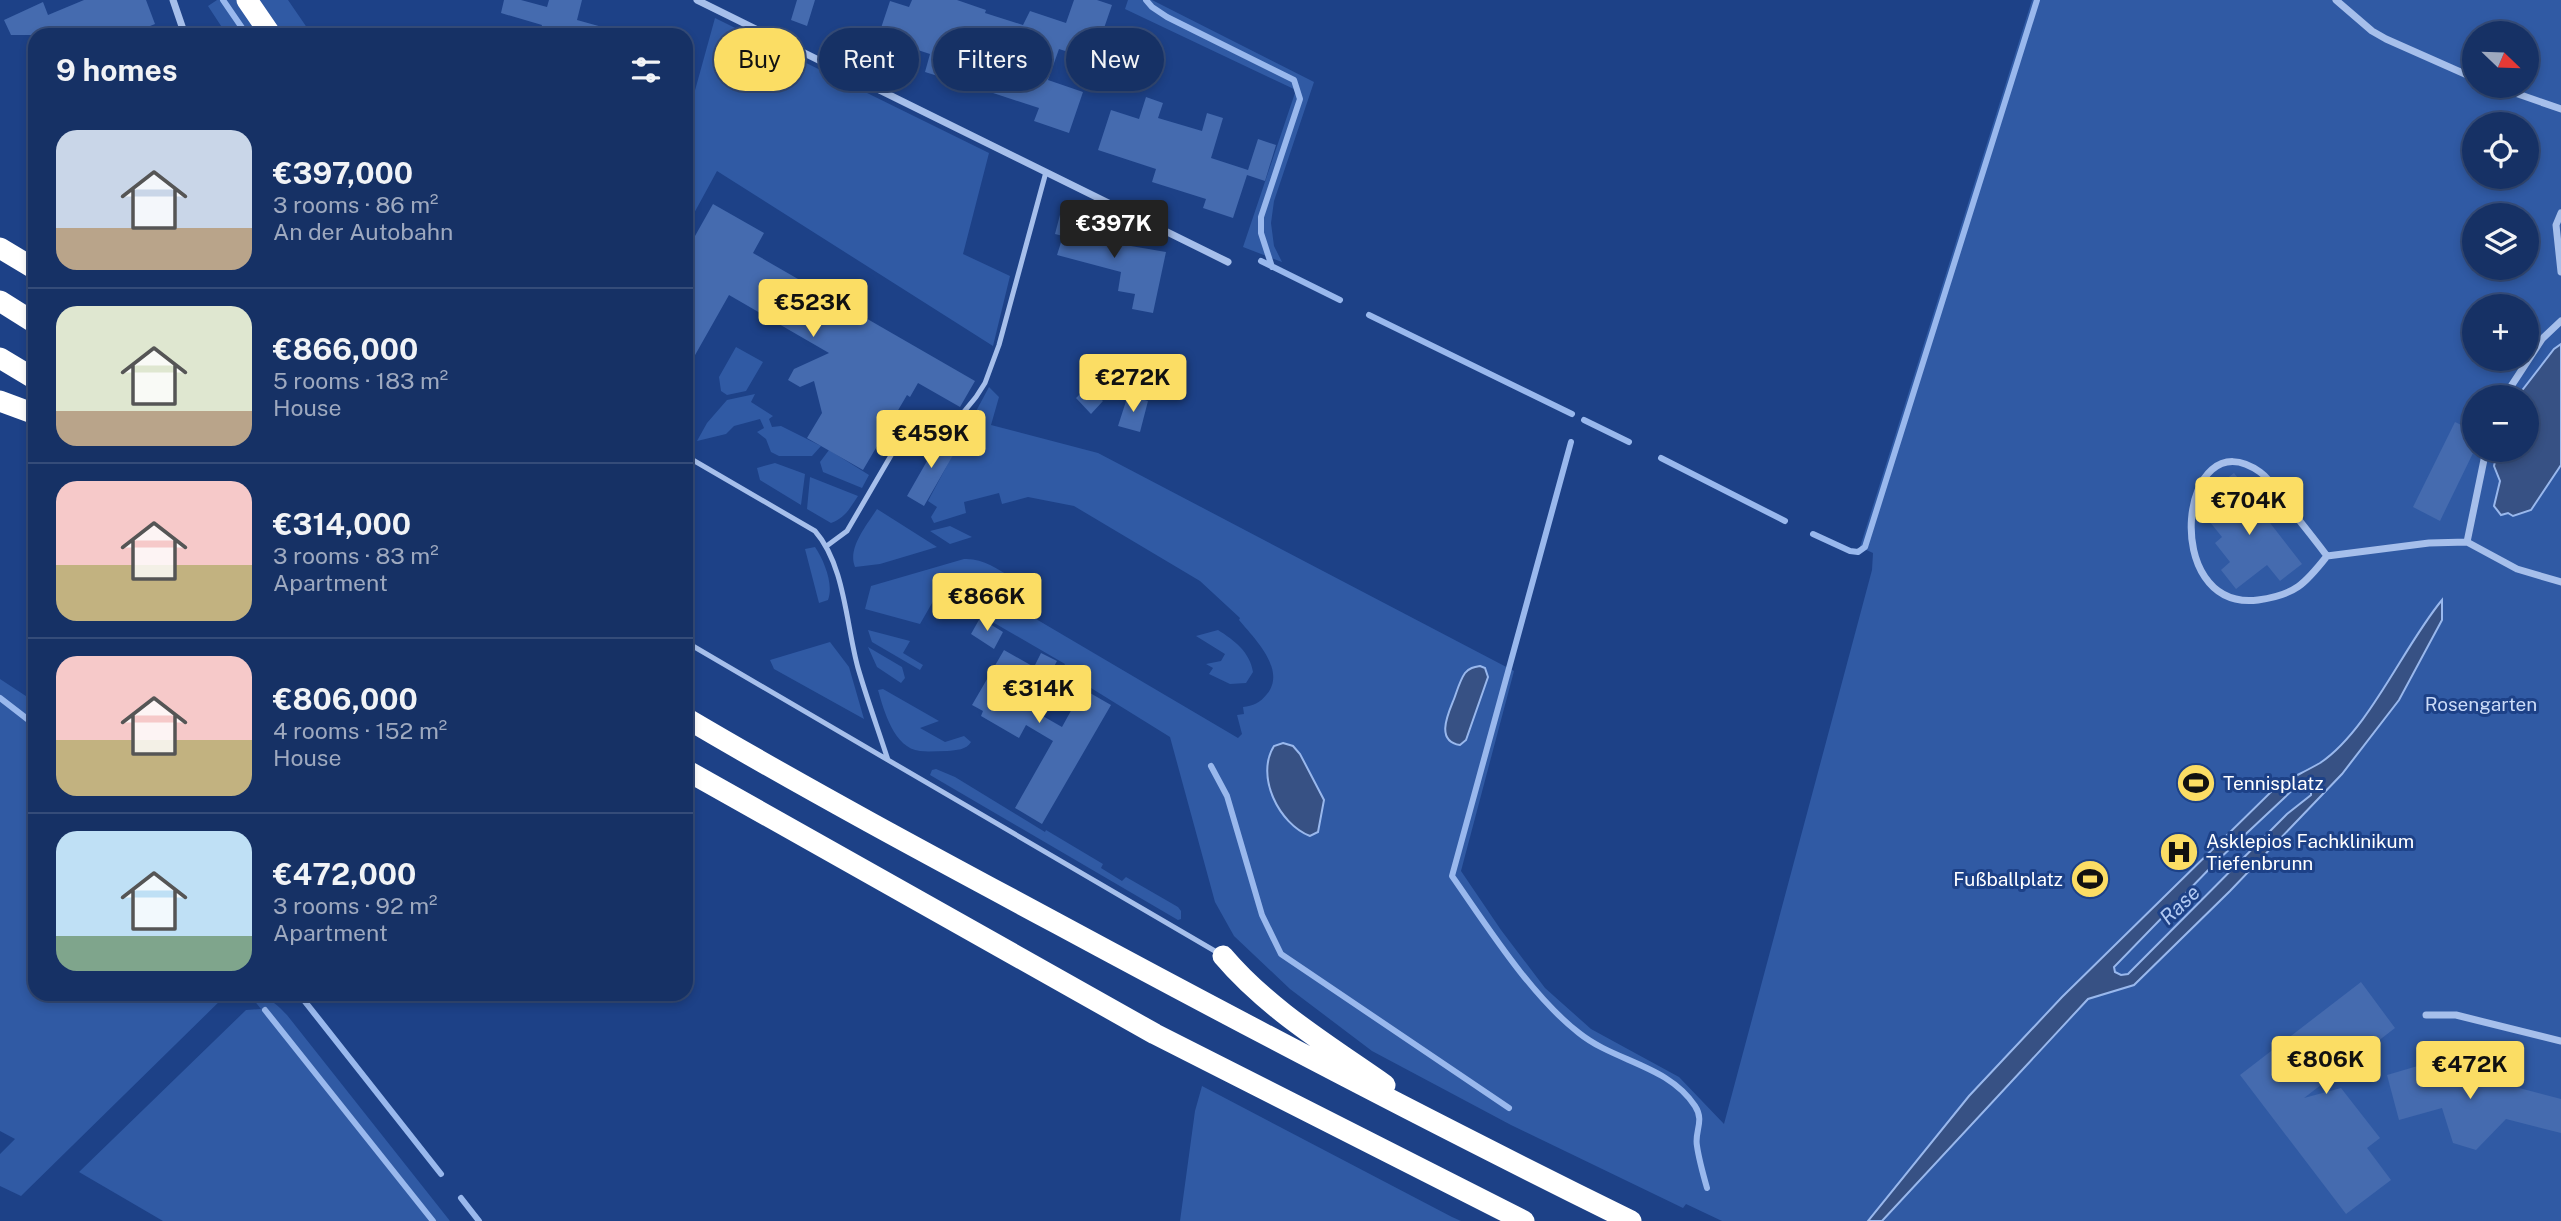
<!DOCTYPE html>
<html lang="en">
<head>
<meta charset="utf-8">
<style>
  body { margin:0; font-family:"Public Sans",sans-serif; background:#233d6e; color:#f1f3f6; height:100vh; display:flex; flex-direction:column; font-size:26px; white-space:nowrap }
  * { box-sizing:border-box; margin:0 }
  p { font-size:23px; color:#9ea9bf }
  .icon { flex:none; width:38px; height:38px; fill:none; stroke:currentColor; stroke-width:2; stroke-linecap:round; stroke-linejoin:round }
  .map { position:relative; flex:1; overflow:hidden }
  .drawer { position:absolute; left:28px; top:28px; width:665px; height:973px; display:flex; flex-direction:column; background:#163165; border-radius:21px; box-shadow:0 4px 10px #0003,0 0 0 2px #354c79 }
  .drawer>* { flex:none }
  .top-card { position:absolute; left:714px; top:28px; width:665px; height:63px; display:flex; gap:14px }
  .needle { width:46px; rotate:113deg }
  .tools { position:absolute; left:2462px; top:21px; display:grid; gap:14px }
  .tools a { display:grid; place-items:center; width:77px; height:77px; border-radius:50%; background:#163165; box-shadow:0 4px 10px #0003,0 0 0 2px #354c79; font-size:35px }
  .price { position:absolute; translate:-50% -60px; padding:0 16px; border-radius:7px; background:#fbdd64; color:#111; font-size:23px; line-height:46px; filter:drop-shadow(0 2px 4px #0008) }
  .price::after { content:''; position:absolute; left:50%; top:42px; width:21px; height:16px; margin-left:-10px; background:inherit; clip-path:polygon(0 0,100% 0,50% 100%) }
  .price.selected { background:#222; color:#fff }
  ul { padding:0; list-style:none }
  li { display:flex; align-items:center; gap:21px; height:175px; padding:0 28px }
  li+li { border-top:2px solid #354c79 }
  li span { display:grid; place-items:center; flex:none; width:196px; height:140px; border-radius:21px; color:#555 }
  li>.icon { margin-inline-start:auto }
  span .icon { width:84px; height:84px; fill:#fffc; stroke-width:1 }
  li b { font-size:30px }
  h2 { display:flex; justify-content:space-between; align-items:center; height:84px; padding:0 28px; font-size:30px }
  .chip { padding:0 24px; border-radius:32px; background:#163165; box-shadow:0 4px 10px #0003,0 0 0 2px #354c79; font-size:24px; line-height:63px }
  .chip.selected { background:#fbdd64; color:#111 }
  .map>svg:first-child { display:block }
  .green { fill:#305aa4; fill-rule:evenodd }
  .water { fill:#375184; stroke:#99b8ed; stroke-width:2; fill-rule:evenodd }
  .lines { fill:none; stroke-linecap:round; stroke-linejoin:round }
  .stream { stroke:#99b8ed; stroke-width:6 }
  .building { fill:#456baf }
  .service { stroke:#a6bfeb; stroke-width:5 }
  .minor { stroke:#a6bfeb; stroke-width:7 }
  .motorway { stroke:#fff; stroke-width:21 }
  .labels { text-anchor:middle; stroke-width:6; stroke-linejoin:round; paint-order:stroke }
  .park-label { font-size:19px; fill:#cbdbf8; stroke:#1d4187 }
  .poi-label { font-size:19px; fill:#fff; stroke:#1d4187; text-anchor:start }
  .water-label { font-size:21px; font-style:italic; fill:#b1c9f2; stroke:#1d4187 }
</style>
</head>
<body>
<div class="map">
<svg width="2561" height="1221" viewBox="0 0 2561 1221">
  <rect width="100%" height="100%" fill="#1d4187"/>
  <path class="green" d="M217,0H288L312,35H227L208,6Z
    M1128,0H1152L1314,82L1274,201L1271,223L1274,246L1282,262L1243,247L1296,90L1125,9Z
    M2032,0H2561V1221H1722L1686,1204L1683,1208L1511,1125L1372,1051L1290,989L1234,936L1215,902L1170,737L1062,670L1065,664L939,591L920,624L865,609L871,586L964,559C983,558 997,569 1013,578L1019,609L1238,738L1242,734L1237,715L1244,714L1243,707C1253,706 1260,703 1267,694C1287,670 1254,638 1239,620L1240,618L1200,581L1074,506L1028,497L1002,504L999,493L964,502L966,513L934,523L931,517L937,507L928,501L989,387L999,397L991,425L1098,453L1514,671L1461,871L1501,930L1545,988L1591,1029L1679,1077L1724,1124L1872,570L1873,553L1860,547ZM2474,33H2527V86H2474ZM2474,124H2527V177H2474ZM2474,215H2527V268H2474ZM2474,306H2527V359H2474ZM2474,397H2527V450H2474Z
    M715,18L989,153L963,254L1010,276L993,346L717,171L686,228V123Z
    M736,347L763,362L746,391L727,395L721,391L719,377Z
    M755,394L751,402L773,416L769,419L772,427L781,426L821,446L812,456H779L771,452L766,439L757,432L764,428L760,419L734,426L726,434L697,441L707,423L727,400Z
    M829,450L869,475L862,488L823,472L820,462Z
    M775,463L805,474L801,505L760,480L757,468Z
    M810,477L858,496C850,508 845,518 831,523L807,509Z
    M877,509L937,547L880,564L855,567C847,548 867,525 877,509Z
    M950,526L972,537L950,544L930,531Z
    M815,547C824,560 834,585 828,600L819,603L805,549Z
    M868,630L910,641L903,653L923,665L920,670L872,642Z
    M1218,630C1234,640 1250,652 1253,672L1246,683L1230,684L1209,674L1213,668L1206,664L1221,661L1225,654L1196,636Z
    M830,642L849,667L864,719L774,669L770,660Z
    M868,647L902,667L905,678L901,683L877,667Z
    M0,679L35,702V994H227L21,1196L0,1186V1154L15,1139L0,1131Z
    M883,689L939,721L920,728L945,742L964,736L971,742C966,750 957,750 947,751C938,751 928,752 920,751C894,748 884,711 878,690Z
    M936,769L955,777L1045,832L1046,830L1103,864L1101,868L1122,881L1126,877L1178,907L1181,911V919L1178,920L930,775L932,770Z
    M258,998C272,998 278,1006 287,1015L450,1221H163L79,1172L246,1010L261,1009L253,999Z
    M1202,1086L1452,1217L1461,1221H1180L1195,1111Z"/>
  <path class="water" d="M2561,344V465L2531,510L2513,516L2508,513L2501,515L2494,506L2500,481L2494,466L2498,450H2527V397H2517L2554,349Z
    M2442,600V620L2399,700L2342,774L2230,891L2134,985L2088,999L1882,1221H1868L1969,1096L2062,997L2277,786C2291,778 2306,771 2320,763C2369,730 2403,647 2442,600ZM2300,783H2307L2311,787V795L2287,814L2128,974L2121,975L2115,972L2114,967L2217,861Z
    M1480,666L1485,668L1488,677L1466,740L1460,745C1435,741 1448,714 1454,699C1457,691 1460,680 1465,673C1469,668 1474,667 1480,666Z
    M1283,743L1293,746L1300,754L1324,800L1318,832L1310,836C1279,824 1255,776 1274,746Z"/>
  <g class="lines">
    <path class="stream" d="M223,0L247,35
      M1146,0L1152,7L1167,17L1294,80L1300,99L1261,217V233L1272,267
      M1261,261L1340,300
      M1369,315L1572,414
      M1584,420L1629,442
      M1571,442L1452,876C1487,926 1531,996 1579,1033C1615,1062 1668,1065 1695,1106C1705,1121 1694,1132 1697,1146C1699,1160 1703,1174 1707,1188
      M1661,458L1785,521
      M1813,534L1850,551L1858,552L1865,547L2037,0
      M0,698L35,725
      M1211,766L1227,796L1262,915L1281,954L1509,1108
      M299,994L441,1174
      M265,1010L433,1221
      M461,1198L479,1221"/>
  </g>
  <path class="building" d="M84,0H146L155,24L128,35H11L4,20L43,2L48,15Z
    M504,0H521L547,7L549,0H582L577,20L613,30V35H539L542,25L501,13Z
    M797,0H815L807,26L791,20Z
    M912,0H957L986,10L985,13L1023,25L1030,11L1066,23L1074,0H1097L1112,5L1093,60L1059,49L1048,80L1083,92L1069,133L1034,121L1039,108L987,91L1004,37L974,27L957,82L925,72L930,54L878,37L890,1L909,7Z
    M1146,97L1163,103L1158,118L1202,131L1207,113L1223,118L1211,158L1248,170L1258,139L1276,145L1265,181L1247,175L1233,218L1203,208L1206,199L1152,182L1156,169L1098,150L1111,110L1139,119Z
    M713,204L764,233L753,253L975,381L960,407L918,383L910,397L907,395L863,470L807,438L822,413L814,381L800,387L788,380L794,369L829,353L729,295L686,371V252Z
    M1060,215L1100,225L1096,240L1166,252L1153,313L1132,309L1135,294L1118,291L1121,272L1057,255L1063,236L1055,234Z
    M1088,386L1103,401L1091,414L1076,398Z
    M1128,395L1148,401L1140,432L1118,426Z
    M2455,422L2474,431V451L2440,521L2413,507Z
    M931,436L956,450L924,506L907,496L931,454L924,450Z
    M2234,473L2248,491L2246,492L2302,564L2280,581L2267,565L2236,589L2221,570L2230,562L2215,543L2222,537L2209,521L2225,508L2212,490Z
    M980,618L1003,632L994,649L971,634Z
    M1004,650L1034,667L1041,653L1057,661L1037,698L1040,700L1034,711L1062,727L1083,689L1111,705L1042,824L1015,808L1053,741L1026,725L1019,738L981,716L983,711L972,705Z
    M2361,982L2395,1028L2304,1098L2341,1088L2380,1138L2367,1148L2391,1180L2346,1214L2240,1075Z
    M2438,1060L2483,1071L2481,1078L2561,1099V1133L2506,1119L2476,1150L2453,1143L2442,1108L2399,1120L2387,1075Z"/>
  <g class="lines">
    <path class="service" d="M686,456L815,531C845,565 846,625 858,668C867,699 878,729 888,760
      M828,545L847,531L907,428L948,425L958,419L976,397L985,383L999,345L1046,172
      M686,642L1220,954"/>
    <path class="minor" d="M173,0L185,35
      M697,0L1228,262
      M2336,0L2372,31L2386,39L2474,78
      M2495,86L2561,109
      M2561,213L2556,225L2561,272
      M2504,397L2542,339L2561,321
      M2467,542L2486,450
      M2327,556C2305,584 2295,595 2258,600C2158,612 2180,415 2260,472C2270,479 2277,492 2284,501C2298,519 2313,537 2327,556L2429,543L2467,542L2517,569L2561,582
      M2426,1015H2456L2561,1041"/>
    <path class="motorway" d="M247,0L271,35
      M0,248L35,269
      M0,301L35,323
      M0,358L35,379
      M0,401L35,414
      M686,718C808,790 933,857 1058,924C1247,1026 1438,1126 1631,1221
      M686,770L1155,1034L1524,1221
      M1223,956C1268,1009 1328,1045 1385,1085"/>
  </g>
  <defs>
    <g id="stadium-disc" transform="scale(2.0125)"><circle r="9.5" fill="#fbdd64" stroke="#1d4187"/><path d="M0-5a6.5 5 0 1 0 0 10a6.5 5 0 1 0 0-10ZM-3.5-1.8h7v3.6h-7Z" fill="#111"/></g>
    <g id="hospital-disc" transform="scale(2.0125)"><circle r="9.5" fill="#fbdd64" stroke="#1d4187"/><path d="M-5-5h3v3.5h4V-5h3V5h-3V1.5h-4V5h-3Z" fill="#111"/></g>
  </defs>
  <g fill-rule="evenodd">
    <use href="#stadium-disc" x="2196" y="783"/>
    <use href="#hospital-disc" x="2179" y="852"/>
    <use href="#stadium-disc" x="2090" y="879"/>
  </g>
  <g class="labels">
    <g class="park-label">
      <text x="2481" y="711">Rosengarten</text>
    </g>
    <g class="poi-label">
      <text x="2223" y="790">Tennisplatz</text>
      <text x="2206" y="848">Asklepios Fachklinikum<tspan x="2206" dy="22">Tiefenbrunn</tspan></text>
      <text x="2063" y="886" text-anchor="end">Fußballplatz</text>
    </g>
    <g class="water-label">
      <text transform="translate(2180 905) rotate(-44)" y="7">Rase</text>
    </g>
  </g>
</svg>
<div class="tools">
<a><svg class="needle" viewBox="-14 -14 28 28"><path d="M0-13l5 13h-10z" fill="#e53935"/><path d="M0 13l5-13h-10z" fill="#9ea9bf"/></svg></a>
<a><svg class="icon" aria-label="locate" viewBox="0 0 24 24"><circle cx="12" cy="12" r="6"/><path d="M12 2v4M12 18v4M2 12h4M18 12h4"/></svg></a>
<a><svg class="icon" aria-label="layers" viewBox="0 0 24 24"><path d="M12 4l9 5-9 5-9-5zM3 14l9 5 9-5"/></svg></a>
<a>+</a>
<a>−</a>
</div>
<b class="price selected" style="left:1114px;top:260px">€397K</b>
<b class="price" style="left:813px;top:339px">€523K</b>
<b class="price" style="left:1133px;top:414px">€272K</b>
<b class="price" style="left:931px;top:470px">€459K</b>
<b class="price" style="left:2249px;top:537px">€704K</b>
<b class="price" style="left:987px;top:633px">€866K</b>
<b class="price" style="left:1039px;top:725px">€314K</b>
<b class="price" style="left:2326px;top:1096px">€806K</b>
<b class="price" style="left:2470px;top:1101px">€472K</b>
<div class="top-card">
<a class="chip selected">Buy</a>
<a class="chip">Rent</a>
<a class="chip">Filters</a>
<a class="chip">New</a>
</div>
<section class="drawer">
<h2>9 homes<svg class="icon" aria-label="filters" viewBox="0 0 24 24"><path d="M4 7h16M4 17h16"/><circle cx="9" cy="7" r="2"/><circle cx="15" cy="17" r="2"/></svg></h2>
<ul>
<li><span style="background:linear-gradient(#c9d6e8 70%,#b9a48a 0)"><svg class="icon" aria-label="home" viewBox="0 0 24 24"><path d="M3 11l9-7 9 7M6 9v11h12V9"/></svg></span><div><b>€397,000</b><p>3 rooms · 86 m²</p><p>An der Autobahn</p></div></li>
<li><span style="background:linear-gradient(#dfe7d0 75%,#b9a48a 0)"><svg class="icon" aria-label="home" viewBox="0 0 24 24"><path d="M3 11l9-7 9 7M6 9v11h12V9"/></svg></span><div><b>€866,000</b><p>5 rooms · 183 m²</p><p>House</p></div></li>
<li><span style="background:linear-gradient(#f6c9c9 60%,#c2b280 0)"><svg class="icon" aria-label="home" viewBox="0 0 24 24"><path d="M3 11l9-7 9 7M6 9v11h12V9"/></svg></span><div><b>€314,000</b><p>3 rooms · 83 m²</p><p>Apartment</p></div></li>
<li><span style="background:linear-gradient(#f6c9c9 60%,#c2b280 0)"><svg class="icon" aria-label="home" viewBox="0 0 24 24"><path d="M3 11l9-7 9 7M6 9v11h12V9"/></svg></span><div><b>€806,000</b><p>4 rooms · 152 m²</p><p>House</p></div></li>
<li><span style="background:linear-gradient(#bfe0f5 75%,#7fa58c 0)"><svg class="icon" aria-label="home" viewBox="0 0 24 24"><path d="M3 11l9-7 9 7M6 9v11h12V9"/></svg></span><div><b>€472,000</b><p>3 rooms · 92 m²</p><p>Apartment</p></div></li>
</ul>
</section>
</div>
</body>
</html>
